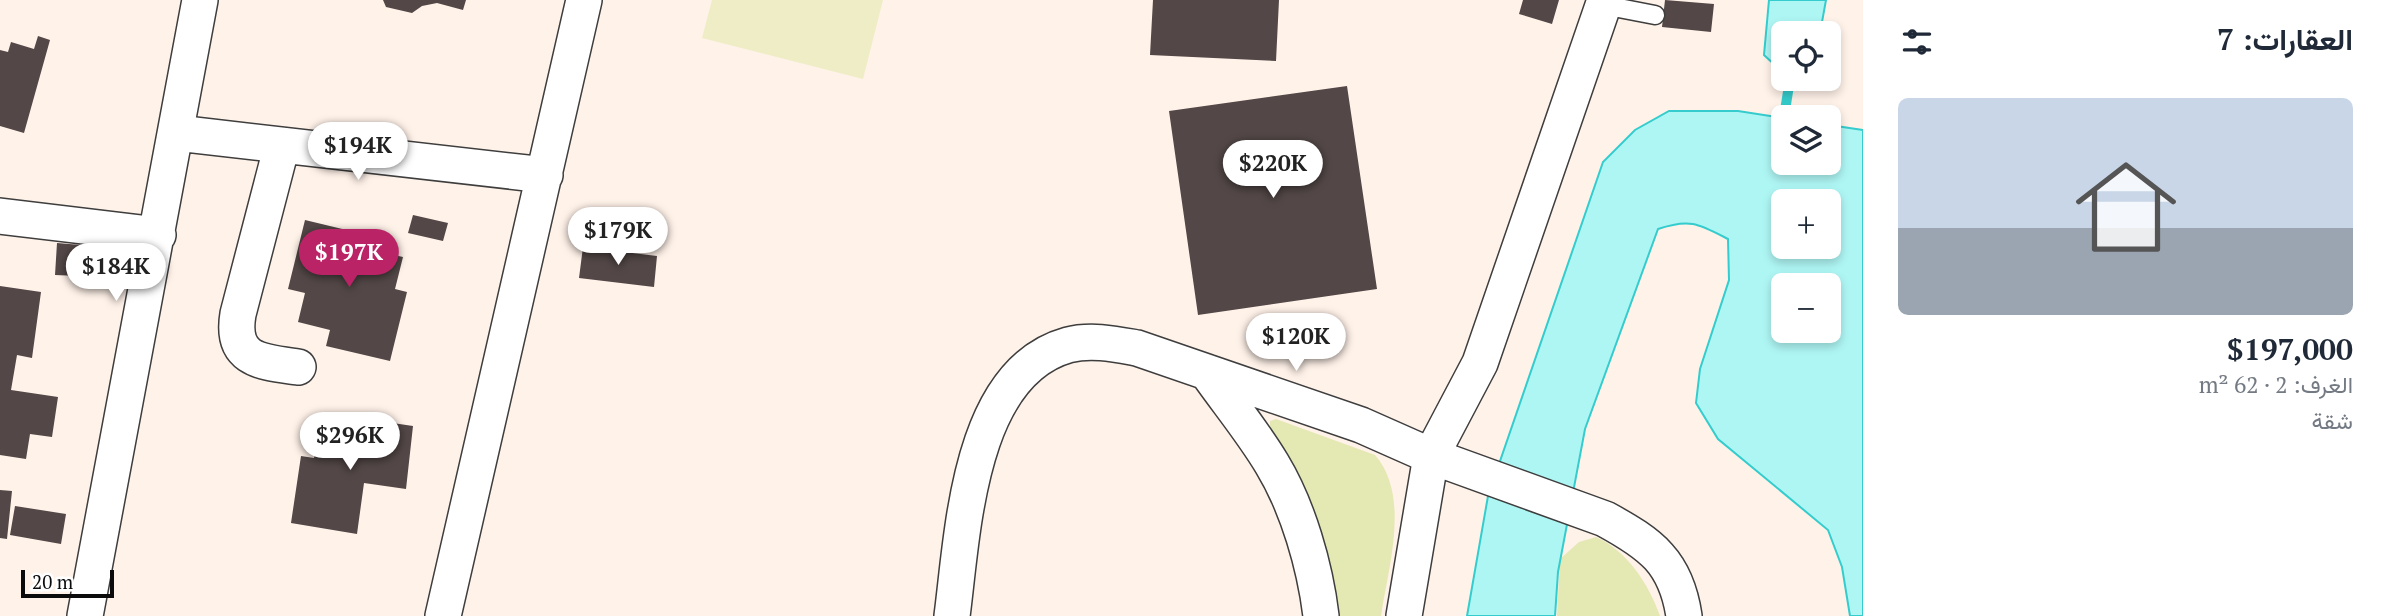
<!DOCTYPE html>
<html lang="ar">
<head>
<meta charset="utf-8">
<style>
  body { margin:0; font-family:"PT Serif",Vazirmatn,serif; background:#f2f2f3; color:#1f2937; direction:rtl; height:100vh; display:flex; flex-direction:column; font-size:26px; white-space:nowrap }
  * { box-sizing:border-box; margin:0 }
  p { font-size:23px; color:#747a83 }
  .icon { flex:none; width:38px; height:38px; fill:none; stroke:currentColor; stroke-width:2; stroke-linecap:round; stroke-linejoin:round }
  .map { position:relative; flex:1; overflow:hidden; direction:ltr }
  .sheet { display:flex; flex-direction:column; background:#fff; width:525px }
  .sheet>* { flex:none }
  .buttons { position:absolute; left:1771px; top:21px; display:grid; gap:14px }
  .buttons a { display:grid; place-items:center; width:70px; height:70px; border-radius:10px; background:#fff; box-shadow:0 4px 10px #0003; font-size:35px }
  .scale { position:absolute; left:21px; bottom:18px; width:93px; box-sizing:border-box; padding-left:7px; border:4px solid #0b0b0b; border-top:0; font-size:19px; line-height:24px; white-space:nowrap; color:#0b0b0b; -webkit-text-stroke:5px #fff; paint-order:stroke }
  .price { position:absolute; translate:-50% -60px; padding:0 16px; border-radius:24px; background:#fff; color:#222; font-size:23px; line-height:46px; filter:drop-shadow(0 2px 4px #0008) }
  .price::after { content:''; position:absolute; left:50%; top:42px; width:21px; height:16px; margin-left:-10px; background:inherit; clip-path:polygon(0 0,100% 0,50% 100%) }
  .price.on { background:#ba2466; color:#fff }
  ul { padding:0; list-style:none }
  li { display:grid; align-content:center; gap:14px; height:371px; padding:0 35px }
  li span { display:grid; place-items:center; height:217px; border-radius:10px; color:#555 }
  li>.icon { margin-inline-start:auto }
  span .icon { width:126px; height:126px; fill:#fffc; stroke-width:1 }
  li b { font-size:30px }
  h2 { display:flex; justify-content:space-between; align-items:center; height:84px; padding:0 35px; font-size:30px }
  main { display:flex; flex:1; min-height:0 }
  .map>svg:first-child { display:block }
  .green { fill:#e4e8b3 }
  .pitch { fill:#efedc5 }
  .water { fill:#aef6f4; stroke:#35cccd; stroke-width:2; fill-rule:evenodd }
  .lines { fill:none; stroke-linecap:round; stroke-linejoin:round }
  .stream { stroke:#35cccd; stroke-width:10 }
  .building { fill:#534747 }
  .lane-casing { stroke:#3e3e3e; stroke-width:21 }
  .street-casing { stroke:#3e3e3e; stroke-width:38 }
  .lane { stroke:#fff; stroke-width:18 }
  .street { stroke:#fff; stroke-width:35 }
</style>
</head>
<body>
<main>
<section class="sheet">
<h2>العقارات: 7<svg class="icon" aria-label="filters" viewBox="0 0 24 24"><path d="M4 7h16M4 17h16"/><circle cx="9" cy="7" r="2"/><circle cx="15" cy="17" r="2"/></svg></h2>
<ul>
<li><span style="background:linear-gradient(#c9d6e8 60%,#9aa5b1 0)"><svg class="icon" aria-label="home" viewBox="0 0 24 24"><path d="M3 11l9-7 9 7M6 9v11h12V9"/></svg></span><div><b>$197,000</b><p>الغرف: 2 · 62 m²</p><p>شقة</p></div></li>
</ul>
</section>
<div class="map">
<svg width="1863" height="616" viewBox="0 0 1863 616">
  <rect width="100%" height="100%" fill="#fff2e9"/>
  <path class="green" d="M1276,419L1375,455C1411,496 1388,568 1381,616H1336L1307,501L1270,427V421Z
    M1596,537C1627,551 1649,584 1660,616H1557L1560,559L1579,542Z"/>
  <path class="pitch" d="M712,0H883L863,79L702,38Z"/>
  <path class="water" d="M1769,0H1826L1820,33H1783V67L1776,66L1764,55Z
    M1669,111H1738L1783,118V163H1829V125L1863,130V616H1850L1842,567L1828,530L1718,439L1696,403L1700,369L1729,280L1728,239C1699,224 1690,218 1658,229L1585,429L1558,572L1555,616H1467L1488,496L1603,162L1635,130ZM1783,201H1829V247H1783ZM1783,285H1829V331H1783Z"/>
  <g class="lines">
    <path class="stream" d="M1784,117L1790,79"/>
  </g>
  <path class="building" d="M383,0H466L463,10L437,3L422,6L412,13L386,7Z
    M1153,0H1279L1276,61L1150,55Z
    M1523,0H1559L1552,24L1519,14Z
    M1665,0L1714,4L1711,32L1662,27Z
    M38,36L50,40L24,133L0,126V50L8,52L11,42L34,49Z
    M1347,86L1377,289L1198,315L1169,111Z
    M413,215L448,223L443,241L408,233Z
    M305,220L388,240L385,253L403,257L395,289L407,292L390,361L326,346L330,330L298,322L305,293L288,289Z
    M57,243L81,245L79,276L55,275Z
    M583,247L657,256L654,287L579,278Z
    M0,286L41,292L32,358L17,355L11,390L58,397L52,437L30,434L26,459L0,455Z
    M345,416L413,426L406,489L364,483L357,534L291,523L301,456L314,458L320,429L343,432Z
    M0,490L12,491L7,539L0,538Z
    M15,506L66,514L61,544L10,535Z"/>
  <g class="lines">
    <g class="lane-casing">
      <path id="lane" d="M1603,5L1655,15"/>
    </g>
    <g class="street-casing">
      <path id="street" d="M177,133L545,175
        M282,145L238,314C230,361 262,362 298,367
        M0,216L158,235
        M1207,372C1228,402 1253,432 1272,464C1298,507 1315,566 1321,616
        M85,616L200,0
        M443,616L584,0
        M952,616C963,533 968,373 1068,345C1091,339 1115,344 1137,348L1361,425L1431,456L1480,363L1605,0
        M1404,616L1431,456L1605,519C1651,544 1676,562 1684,616"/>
    </g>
    <use href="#lane" class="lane"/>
    <use href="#street" class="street"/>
  </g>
</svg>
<div class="buttons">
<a><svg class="icon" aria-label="locate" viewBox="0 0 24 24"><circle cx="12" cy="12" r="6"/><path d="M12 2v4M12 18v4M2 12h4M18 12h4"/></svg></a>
<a><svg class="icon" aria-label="layers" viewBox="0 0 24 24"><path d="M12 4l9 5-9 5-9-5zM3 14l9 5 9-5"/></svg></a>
<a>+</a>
<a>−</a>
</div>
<div class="scale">20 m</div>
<b class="price" style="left:358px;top:182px">$194K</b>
<b class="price" style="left:1273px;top:200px">$220K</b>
<b class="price" style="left:618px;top:267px">$179K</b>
<b class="price on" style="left:349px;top:289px">$197K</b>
<b class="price" style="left:116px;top:303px">$184K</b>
<b class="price" style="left:1296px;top:373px">$120K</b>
<b class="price" style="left:350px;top:472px">$296K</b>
</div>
</main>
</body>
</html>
